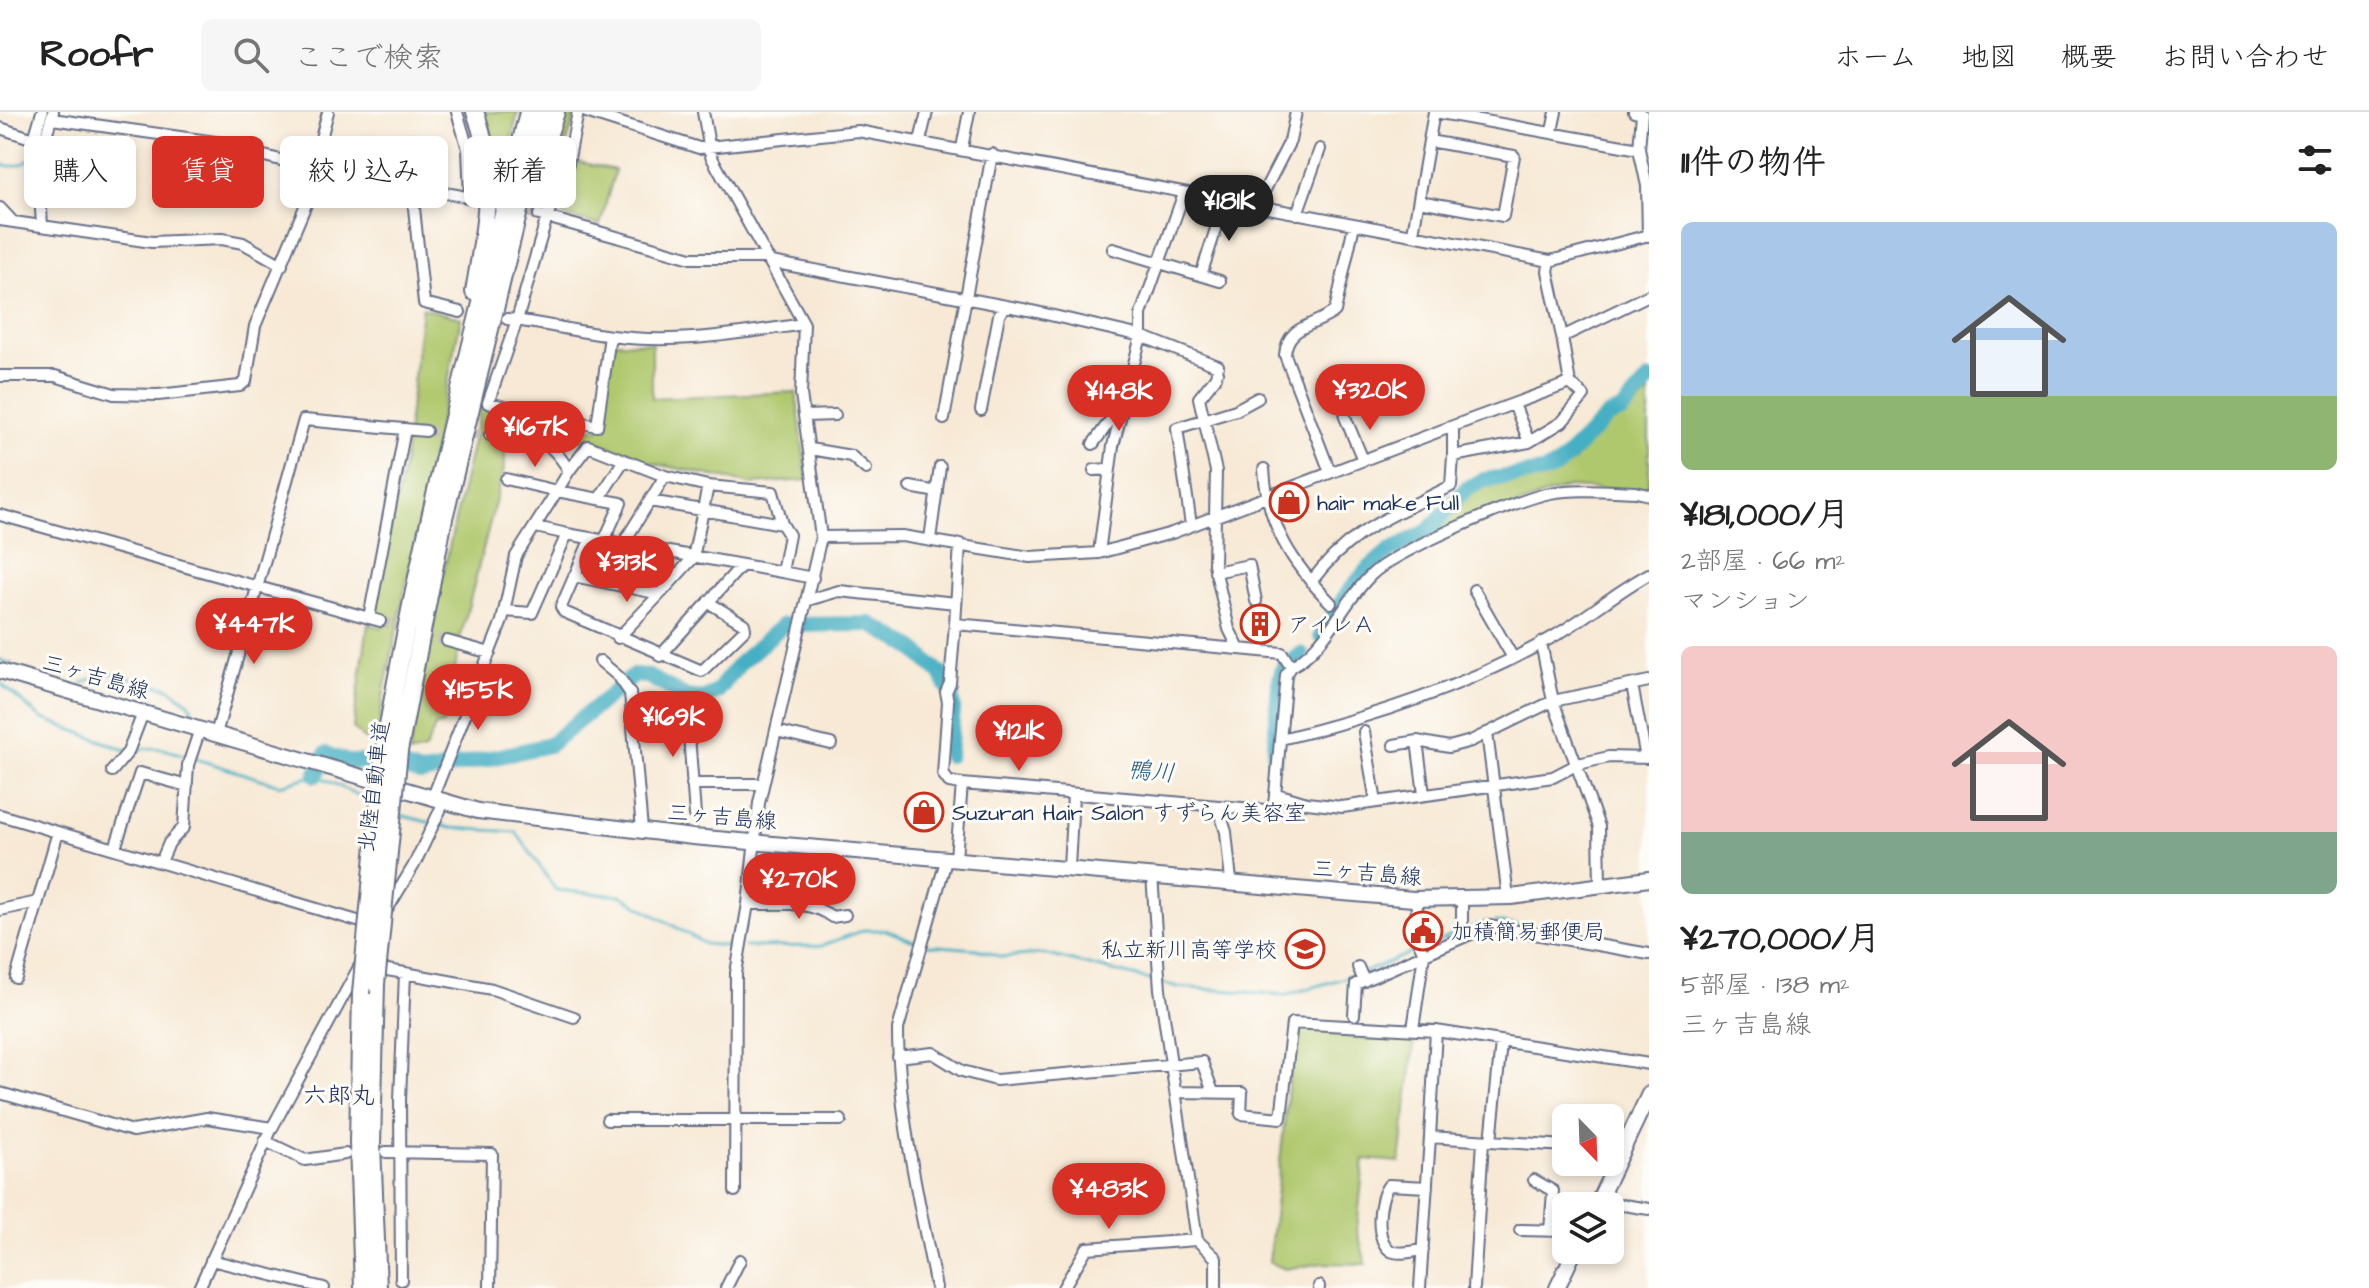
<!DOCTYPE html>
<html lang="ja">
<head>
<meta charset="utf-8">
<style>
  body { margin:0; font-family:"Architects Daughter","Klee One",sans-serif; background:#f6f6f6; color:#222; height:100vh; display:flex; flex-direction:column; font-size:30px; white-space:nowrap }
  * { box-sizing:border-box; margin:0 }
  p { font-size:26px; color:#767676 }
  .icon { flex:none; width:44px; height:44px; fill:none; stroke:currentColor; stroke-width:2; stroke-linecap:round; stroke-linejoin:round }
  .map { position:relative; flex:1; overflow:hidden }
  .side { display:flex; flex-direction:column; background:#fff; width:720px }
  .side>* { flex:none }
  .banner { position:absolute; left:24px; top:24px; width:760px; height:72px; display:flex; gap:16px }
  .needle { width:52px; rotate:157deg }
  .buttons { position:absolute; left:1552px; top:992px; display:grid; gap:16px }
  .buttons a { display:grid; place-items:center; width:72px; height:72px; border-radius:12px; background:#fff; box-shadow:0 4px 12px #0003; font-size:40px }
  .price { position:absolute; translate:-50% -68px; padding:0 18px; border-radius:28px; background:#d93025; color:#fff; font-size:26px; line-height:52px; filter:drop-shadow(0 2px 4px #0008) }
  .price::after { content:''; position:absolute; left:50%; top:48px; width:24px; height:18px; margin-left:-12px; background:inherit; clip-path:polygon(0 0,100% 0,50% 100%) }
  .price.current { background:#222; color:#fff }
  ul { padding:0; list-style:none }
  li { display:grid; align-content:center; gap:16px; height:424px; padding:0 32px }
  li span { display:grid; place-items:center; height:248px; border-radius:12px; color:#555 }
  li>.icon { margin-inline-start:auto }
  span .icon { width:144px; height:144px; fill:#fffc; stroke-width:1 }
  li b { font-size:34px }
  h2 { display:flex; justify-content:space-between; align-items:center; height:96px; padding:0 32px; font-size:34px }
  .chip { padding:0 28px; border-radius:12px; background:#fff; box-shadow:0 4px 12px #0003; font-size:28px; line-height:72px }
  .chip.current { background:#d93025; color:#fff }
  header { display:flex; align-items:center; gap:48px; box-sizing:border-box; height:112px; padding:0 40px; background:#fff; border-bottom:2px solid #e0e0e0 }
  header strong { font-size:38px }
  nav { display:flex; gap:44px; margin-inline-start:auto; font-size:28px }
  .search { width:560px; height:72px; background:#f6f6f6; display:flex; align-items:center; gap:20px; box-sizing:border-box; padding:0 28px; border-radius:12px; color:#767676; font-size:30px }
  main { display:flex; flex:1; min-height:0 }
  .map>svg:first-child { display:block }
  .green { fill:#b0c86d; stroke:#667c66; stroke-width:2 }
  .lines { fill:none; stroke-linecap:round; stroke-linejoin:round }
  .stream { stroke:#45afc3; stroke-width:3 }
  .river { stroke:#45afc3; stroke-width:16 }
  .minor-tunnel { stroke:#cbc4bd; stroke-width:10; stroke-dasharray:10 5; stroke-linecap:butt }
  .minor-casing { stroke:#687088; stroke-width:14 }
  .major-casing { stroke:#687088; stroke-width:18 }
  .highway-casing { stroke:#687088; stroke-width:20 }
  .minor { stroke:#fff; stroke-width:10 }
  .major { stroke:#fff; stroke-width:14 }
  .highway { stroke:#fff; stroke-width:16 }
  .highway-bridge-casing { stroke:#687088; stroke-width:20; stroke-linecap:butt }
  .highway-bridge { stroke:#fff; stroke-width:16 }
  .labels { text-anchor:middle; stroke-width:6; stroke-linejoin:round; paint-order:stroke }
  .poi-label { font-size:22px; fill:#1b2f5e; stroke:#fdfcf7; text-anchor:start }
  .street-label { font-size:22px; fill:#1b2f5e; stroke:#fdfcf7 }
  .water-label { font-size:24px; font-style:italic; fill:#2a5c81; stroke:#fdfcf7 }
  .neighbourhood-label { font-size:24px; fill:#1b2f5e; stroke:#fdfcf7 }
</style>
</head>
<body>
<header>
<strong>Roofr</strong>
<div class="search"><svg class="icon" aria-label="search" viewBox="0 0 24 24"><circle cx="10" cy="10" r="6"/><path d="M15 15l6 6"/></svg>ここで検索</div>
<nav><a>ホーム</a><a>地図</a><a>概要</a><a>お問い合わせ</a></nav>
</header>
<main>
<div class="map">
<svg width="1649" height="1176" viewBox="0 0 1649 1176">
  <rect width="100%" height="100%" fill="#fdfcf7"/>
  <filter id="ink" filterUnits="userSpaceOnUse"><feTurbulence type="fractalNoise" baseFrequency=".0125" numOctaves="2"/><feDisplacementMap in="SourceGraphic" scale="16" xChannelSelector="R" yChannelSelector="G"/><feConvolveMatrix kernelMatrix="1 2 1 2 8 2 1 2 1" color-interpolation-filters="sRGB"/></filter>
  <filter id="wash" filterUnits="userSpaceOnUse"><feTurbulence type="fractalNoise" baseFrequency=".006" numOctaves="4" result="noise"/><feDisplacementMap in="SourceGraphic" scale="32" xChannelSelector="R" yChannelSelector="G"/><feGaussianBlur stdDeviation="1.8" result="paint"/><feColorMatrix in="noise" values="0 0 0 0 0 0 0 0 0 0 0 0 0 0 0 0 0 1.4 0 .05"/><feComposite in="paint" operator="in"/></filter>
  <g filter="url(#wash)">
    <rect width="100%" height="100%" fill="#f7e9d5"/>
    <path class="green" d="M481,0H518L493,105Z
      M564,0H570L574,8L545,100L534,97Z
      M574,49L615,58L600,113L556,102Z
      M422,196L461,206L385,575L376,632L363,626L353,616L368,512L383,516L386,508L371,503L403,357Z
      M613,230L652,231V286L796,280L807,368L752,372L652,351L584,328L515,315L506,297L599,317Z
      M1649,281V380L1568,375L1433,423L1471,378L1484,372L1552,362L1573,350L1606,311L1625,305Z
      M481,294L501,297L505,313L491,315L490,328L498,327L505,340V352L460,527L450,526L459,537L443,612L435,615L425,638L409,642L435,498Z
      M1295,914L1415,923L1400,1050L1364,1047L1357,1118L1366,1152L1323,1151L1285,1157L1269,1150Z"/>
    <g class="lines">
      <path class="stream" d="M0,52C15,57 28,52 37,39
        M0,548L12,552
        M0,571L41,606L123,637C138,640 149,634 164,637L280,673L316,663L372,690
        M82,571L107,560L169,576L190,592L197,608
        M400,703L451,716L516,720L556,778L622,784L705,832L737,835
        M1495,810L1649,834
        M1468,817L1487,810
        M927,833L977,837L1002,845L1044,842L1178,875L1286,883L1358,862
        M745,835L821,834L864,818H886L919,831
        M1365,860L1461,820"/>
      <path class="river" d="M1321,524L1346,483L1367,458L1389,439L1428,419L1466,377L1484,368L1543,360L1558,354L1608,304L1622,299L1649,268
        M1274,649L1279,571L1283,556L1301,542
        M316,663L326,642L348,650H388L420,662L549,633L635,563L647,564L687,585L702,587L717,580L740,551L783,513L870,512L913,536L940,561L951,581L953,597L949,643"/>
    </g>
  </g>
  <g filter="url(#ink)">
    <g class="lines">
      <path class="minor-tunnel" d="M483,89L539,103
        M426,319L490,323
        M380,509L447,529"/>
      <g class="minor-casing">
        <path id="minor" d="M457,0L468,37L470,85
          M578,0L568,51L547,105L517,208L488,291L597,314L610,224
          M586,0L699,36L858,19L1550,149L1649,123
          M703,0L711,44L804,212L801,282L821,425L759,691L748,792L736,861L735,1079
          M1435,0L1639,37L1647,74L1648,124
          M1634,0L1642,2L1639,37
          M52,7L237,33L252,41L313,56
          M0,16L34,27L42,0
          M1552,19L1556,0
          M920,29L927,0
          M962,36L969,0
          M317,66C342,77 359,74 385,75C417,76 448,80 479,88
          M412,77L424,191L460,200
          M1419,89L1503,104L1514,44L1429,29
          M1256,95L1290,29L1296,0
          M0,96L13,110
          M1297,102L1320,37
          M539,103L691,146H768
          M0,108L152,130L222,127L243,131L282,153
          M42,113L38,51L53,0
          M1413,121L1434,0
          M1113,137L1220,169
          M1550,149L1548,159L1562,225L1649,183
          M771,150L1028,198L1141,224L1218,254L1216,265L1199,286L1216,359L1214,452L1229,517L1239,537L1282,541L1291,555L1286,563L1274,694L1265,698L962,672
          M1201,163L1225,89
          M507,207C543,211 577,220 612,224C676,233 741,221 804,212
          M0,264H55L114,282L158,283L240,274L246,269L255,214L317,66L313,56L328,0
          M1514,292L1529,330L1562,310L1584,284L1570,271L1562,225
          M981,298L999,203L1005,194
          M805,304L835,303
          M1345,305L1363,348
          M944,307L992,42
          M490,323C527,316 551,327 569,359L557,379L506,367
          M1529,330L1453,344V314L1570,271
          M1093,332L1120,295
          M810,337L851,344L866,357
          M1264,357C1267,413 1292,452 1331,491
          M1094,358L1109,357
          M569,359L588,334L665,364L708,374L773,380L782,412
          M1330,360L1285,243C1287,212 1315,215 1335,199L1354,113
          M910,375L937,380
          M599,387L621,391L604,429
          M650,389L782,412L789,423L782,460L813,466
          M0,403L380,509
          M1191,413L1177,316L1236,298L1258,286
          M536,415L567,422
          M821,425L902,424L1030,445L1099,441L1172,421L1453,314
          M591,426L561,495L564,500L702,559L745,517L744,512L711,492
          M930,427L940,355
          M623,432L665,364
          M1099,441L1113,334L1141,224V202L1184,81
          M1215,460L1249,453L1256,489
          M574,464L660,482L693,446L708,374
          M1311,470C1350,417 1395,403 1451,374L1453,344
          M1474,478L1513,546
          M808,488L839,479L956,491
          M504,499L532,501L567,422L782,460
          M369,506L405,317
          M955,512L960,432
          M618,526L660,482
          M447,529L490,541
          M1541,531L1553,589L1599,715L1600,774
          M660,544L741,454
          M600,549L619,565L630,581L642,718
          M1291,555C1330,531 1340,494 1371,463C1395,439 1515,388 1550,381C1577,376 1608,379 1636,380L1649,383
          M1632,573L1646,646
          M633,614L688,610L695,703
          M776,619L831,632
          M1364,620L1376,690
          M1487,621L1508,785
          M216,622L304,308L426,319
          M1281,627C1373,605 1468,574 1551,526C1585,507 1614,481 1649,462
          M1394,633L1417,629
          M112,659L128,640L143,601
          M692,672H763
          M1277,682L1307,691L1342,695L1553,665L1578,652L1609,645L1649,646
          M1424,682L1417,629L1449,635L1471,629L1553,589L1649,569
          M432,687L502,509L516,444L557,379L599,387L624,348
          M1218,695L1226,720L1231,769
          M0,703L371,813
          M115,736L140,661L187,674
          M956,746L962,672L949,670L943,662L948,590L946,580L950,571L955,512L1239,537
          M161,750L169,731L184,715L188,653L200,617
          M1069,755L1073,684
          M1152,763L1160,877L1197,1128L1216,1146V1176
          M1462,788V814L1466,823
          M748,792C776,793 809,787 832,805L845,803
          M0,798L38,790
          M387,798L414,753L444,690
          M1358,855L1364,869
          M387,858L405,861L400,988L401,1168
          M405,861L492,877L574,905
          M16,866L58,720
          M1354,903L1356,872L1489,814L1649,842
          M1413,917L1424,842L1416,824L1417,787
          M898,945L933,941L962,959L996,968L1202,950L1213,980
          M1176,980L1242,981L1241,1002L1281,1006L1292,911L1436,919
          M0,981L133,1019L207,1006L272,1016
          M607,1008H841
          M265,1029L305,1048L345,1042
          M1491,1029L1501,931
          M1566,1034L1430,1025L1436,919L1649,952
          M386,1040L492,1042L490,1176
          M1534,1068L1553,1079L1550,1119
          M1598,1089L1649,1097
          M1520,1118L1566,1119
          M1423,1138C1414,1139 1399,1143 1391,1139C1374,1128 1378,1086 1389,1073L1427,1075
          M211,1148L324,1176
          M199,1176L272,1016L359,855
          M726,1176L740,1148
          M936,1176C920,1091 898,1004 898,917L947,745
          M1063,1176L1087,1136L1197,1128
          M1319,1176V1174
          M1420,1176L1430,1025
          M1474,1176L1483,1029"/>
      </g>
      <g class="major-casing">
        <path id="major" d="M0,559L478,699L693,725L1413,787L1511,785L1649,767
          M1596,1094L1649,982
          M1557,1176L1575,1138"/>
      </g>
      <g class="highway-casing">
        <path id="highway" d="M543,40L556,0
          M474,180C484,120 498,59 475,0
          M384,637C420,422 477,212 528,0
          M399,639L444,406L543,0
          M376,872L372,1033L378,1176
          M361,881L358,1031L363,1176"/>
      </g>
      <use href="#minor" class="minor"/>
      <use href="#major" class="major"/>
      <use href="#highway" class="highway"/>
      <g class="highway-bridge-casing">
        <path id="highway-bridge" d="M376,872L399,639
          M361,881L384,637"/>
      </g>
      <use href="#highway-bridge" class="highway-bridge"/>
    </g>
  </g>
  <defs>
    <g id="shop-ring" transform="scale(2)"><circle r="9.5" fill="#fdfcf7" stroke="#c8321e" stroke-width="1.5"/><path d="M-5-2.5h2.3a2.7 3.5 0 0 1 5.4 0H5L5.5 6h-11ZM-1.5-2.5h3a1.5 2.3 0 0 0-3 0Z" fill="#c8321e"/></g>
    <g id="building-ring" transform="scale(2)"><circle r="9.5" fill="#fdfcf7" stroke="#c8321e" stroke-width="1.5"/><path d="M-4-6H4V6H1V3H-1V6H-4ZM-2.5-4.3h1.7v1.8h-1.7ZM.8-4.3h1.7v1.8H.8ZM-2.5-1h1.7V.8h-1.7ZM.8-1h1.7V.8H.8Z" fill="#c8321e"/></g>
    <g id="civic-ring" transform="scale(2)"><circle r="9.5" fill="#fdfcf7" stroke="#c8321e" stroke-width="1.5"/><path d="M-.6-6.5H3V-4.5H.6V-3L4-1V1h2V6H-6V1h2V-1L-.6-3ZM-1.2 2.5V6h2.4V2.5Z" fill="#c8321e"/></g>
    <g id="school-ring" transform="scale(2)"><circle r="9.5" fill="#fdfcf7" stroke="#c8321e" stroke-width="1.5"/><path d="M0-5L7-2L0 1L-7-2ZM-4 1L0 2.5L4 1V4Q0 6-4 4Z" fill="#c8321e"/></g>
  </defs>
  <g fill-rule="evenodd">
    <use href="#shop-ring" x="1289" y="390"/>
    <use href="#building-ring" x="1260" y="512"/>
    <use href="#shop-ring" x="924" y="700"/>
    <use href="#civic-ring" x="1423" y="819"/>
    <use href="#school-ring" x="1305" y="837"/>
  </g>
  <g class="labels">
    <g class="poi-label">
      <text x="1317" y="398">hair make Full</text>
      <text x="1288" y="520">アイレＡ</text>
      <text x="952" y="708">Suzuran Hair Salon すずらん美容室</text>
      <text x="1451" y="827">加積簡易郵便局</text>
      <text x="1277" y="845" text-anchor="end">私立新川高等学校</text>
    </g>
    <g class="street-label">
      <text transform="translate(96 564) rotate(16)" y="8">三ヶ吉島線</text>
      <text transform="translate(373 674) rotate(-83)" y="8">北陸自動車道</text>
      <text transform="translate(722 704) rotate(5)" y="8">三ヶ吉島線</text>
      <text transform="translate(1367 760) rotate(5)" y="8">三ヶ吉島線</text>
    </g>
    <g class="water-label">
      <text transform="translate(1151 659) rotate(5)" y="8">鴨川</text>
    </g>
    <g class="neighbourhood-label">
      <text x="339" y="991">六郎丸</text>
    </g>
  </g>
</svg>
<div class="buttons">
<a><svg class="needle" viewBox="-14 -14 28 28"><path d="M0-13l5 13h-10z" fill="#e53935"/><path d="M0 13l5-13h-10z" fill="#767676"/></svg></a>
<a><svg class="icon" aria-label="layers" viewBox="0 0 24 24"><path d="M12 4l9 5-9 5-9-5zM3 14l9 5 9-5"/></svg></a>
</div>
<b class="price current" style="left:1229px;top:131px">¥181K</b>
<b class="price" style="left:1370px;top:320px">¥320K</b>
<b class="price" style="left:1119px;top:321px">¥148K</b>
<b class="price" style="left:535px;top:357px">¥167K</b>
<b class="price" style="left:627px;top:492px">¥313K</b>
<b class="price" style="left:254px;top:554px">¥447K</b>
<b class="price" style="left:478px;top:620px">¥155K</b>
<b class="price" style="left:673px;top:647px">¥169K</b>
<b class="price" style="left:1019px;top:661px">¥121K</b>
<b class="price" style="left:799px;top:809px">¥270K</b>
<b class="price" style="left:1109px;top:1119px">¥483K</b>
<div class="banner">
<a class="chip">購入</a>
<a class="chip current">賃貸</a>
<a class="chip">絞り込み</a>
<a class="chip">新着</a>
</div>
</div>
<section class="side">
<h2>11件の物件<svg class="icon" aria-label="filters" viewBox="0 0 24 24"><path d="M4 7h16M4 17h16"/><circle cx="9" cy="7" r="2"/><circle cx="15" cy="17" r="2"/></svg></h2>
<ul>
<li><span style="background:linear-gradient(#a9c7e8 70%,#8fb573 0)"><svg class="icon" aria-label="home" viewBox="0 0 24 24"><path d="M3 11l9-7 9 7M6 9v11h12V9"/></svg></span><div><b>¥181,000/月</b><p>2部屋 · 66 m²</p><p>マンション</p></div></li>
<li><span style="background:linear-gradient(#f6c9c9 75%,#7fa58c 0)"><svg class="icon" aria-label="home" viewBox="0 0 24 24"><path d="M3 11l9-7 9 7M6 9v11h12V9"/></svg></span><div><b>¥270,000/月</b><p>5部屋 · 138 m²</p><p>三ヶ吉島線</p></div></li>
</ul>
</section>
</main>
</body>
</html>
